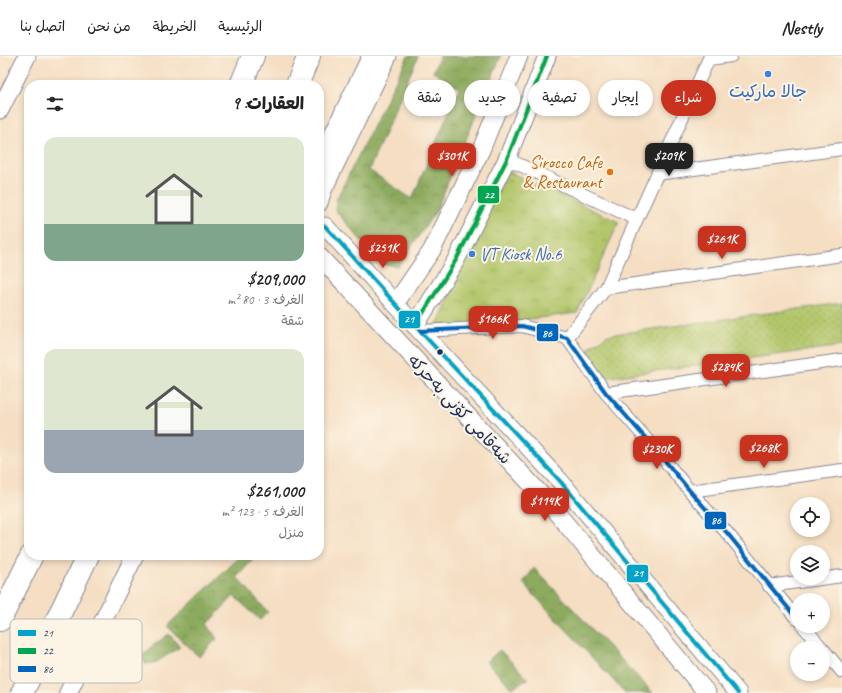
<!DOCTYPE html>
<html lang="ar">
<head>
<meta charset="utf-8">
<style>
  body { margin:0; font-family:Caveat,"Playpen Sans Arabic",sans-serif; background:#f6f6f6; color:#222; direction:rtl; height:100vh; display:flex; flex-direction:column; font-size:15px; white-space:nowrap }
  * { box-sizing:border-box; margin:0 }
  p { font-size:13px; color:#767676 }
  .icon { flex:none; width:22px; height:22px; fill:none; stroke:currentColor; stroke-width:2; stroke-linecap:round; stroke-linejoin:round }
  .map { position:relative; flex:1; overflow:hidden; direction:ltr }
  .side { position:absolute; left:24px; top:24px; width:300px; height:480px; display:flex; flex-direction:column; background:#fff; border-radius:16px; box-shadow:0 2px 6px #0003; direction:rtl }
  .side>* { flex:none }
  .banner { position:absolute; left:336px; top:24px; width:380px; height:36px; direction:rtl; display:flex; gap:8px }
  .controls { position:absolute; left:790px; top:441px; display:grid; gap:8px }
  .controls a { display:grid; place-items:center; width:40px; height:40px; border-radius:50%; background:#fff; box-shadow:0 2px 6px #0003; font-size:20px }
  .price { position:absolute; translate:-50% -34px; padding:0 9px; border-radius:8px; background:#c8321e; color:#fff; font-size:13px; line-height:26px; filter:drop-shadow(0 1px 2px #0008) }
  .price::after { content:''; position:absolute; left:50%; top:24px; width:12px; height:9px; margin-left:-6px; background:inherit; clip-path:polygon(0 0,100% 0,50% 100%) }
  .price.active { background:#222; color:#fff }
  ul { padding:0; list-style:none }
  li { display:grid; align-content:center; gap:8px; height:212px; padding:0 20px }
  li span { display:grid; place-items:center; height:124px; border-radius:12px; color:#555 }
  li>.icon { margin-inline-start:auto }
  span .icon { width:72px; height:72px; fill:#fffc; stroke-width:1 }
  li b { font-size:17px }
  h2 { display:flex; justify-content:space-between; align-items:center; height:48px; padding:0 20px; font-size:17px }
  .chip { padding:0 14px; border-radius:18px; background:#fff; box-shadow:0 2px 6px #0003; font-size:14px; line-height:36px }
  .chip.active { background:#c8321e; color:#fff }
  header { display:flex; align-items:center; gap:24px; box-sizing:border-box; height:56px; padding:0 20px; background:#fff; border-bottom:1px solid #e0e0e0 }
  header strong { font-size:19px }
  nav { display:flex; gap:22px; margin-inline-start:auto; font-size:14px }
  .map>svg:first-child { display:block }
  .grass { fill:url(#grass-dots); stroke:#667a64 }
  .forest { fill:url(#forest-crowns); stroke:#546d5e }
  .park { fill:url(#park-tufts); stroke:#667a64 }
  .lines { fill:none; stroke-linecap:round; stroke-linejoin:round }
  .street-casing { stroke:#888690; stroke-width:14 }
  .secondary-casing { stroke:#888690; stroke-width:19 }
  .highway-casing { stroke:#888690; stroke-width:24 }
  .street { stroke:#fff; stroke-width:12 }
  .secondary { stroke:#fff; stroke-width:17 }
  .highway { stroke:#fff; stroke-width:22 }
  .bus-1-casing { stroke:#fcf5e5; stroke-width:7 }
  .bus-2-casing { stroke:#fcf5e5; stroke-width:7 }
  .bus-3-casing { stroke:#fcf5e5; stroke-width:7 }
  .bus-1 { stroke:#01a3c8; stroke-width:4 }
  .bus-2 { stroke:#00a651; stroke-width:4 }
  .bus-3 { stroke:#0065bd; stroke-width:4 }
  .shop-dot { fill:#3f7fe0; stroke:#fcf5e5; stroke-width:1.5 }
  .food-dot { fill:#e8710a; stroke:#fcf5e5; stroke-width:1.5 }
  .bus-dot { fill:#1b2f5e; stroke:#fcf5e5; stroke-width:1.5 }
  .labels { text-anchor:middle; stroke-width:4; stroke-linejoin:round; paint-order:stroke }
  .shop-label { font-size:17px; fill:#366cbe; stroke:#fcf5e5 }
  .food-label { font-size:17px; fill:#c56008; stroke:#fcf5e5; text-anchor:end }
  .street-label { font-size:17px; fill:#1b2f5e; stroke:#fcf5e5 }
  .key { fill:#fcf5e5; stroke:#b8babc; stroke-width:1 }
  .key-label { font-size:11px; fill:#1b2f5e }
  .line-badge { stroke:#fcf5e5; stroke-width:1.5 }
  .badge-label { font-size:11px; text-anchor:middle; font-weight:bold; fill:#fff }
</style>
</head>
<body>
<header>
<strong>Nestly</strong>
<nav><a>الرئيسية</a><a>الخريطة</a><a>من نحن</a><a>اتصل بنا</a></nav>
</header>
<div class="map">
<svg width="842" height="637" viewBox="0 0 842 637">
  <defs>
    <pattern id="grass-dots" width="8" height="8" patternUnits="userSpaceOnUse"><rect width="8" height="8" fill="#b2c66a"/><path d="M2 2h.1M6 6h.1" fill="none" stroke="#98aa5e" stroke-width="1.8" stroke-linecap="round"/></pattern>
    <pattern id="forest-crowns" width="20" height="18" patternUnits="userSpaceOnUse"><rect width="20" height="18" fill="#8dab5e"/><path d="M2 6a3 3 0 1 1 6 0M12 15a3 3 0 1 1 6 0" fill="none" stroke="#728c51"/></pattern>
    <pattern id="park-tufts" width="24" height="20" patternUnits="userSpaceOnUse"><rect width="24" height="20" fill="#b2c66a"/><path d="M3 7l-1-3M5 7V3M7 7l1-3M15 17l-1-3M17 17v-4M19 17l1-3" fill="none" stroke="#98aa5e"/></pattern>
  </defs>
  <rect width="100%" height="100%" fill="#fcf5e5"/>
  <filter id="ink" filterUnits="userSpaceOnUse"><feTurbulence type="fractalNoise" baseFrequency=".025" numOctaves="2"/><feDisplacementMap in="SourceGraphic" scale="8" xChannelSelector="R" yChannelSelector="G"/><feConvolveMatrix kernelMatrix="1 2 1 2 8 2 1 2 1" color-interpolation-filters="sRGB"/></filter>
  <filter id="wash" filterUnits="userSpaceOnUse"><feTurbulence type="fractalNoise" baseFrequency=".012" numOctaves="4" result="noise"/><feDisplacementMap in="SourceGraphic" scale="16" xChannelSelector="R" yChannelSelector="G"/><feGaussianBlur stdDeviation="0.9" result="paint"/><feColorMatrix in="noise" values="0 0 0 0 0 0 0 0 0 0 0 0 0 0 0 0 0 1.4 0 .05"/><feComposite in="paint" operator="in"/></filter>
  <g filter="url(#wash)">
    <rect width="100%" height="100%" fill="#f5dec2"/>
    <path class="grass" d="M842,247V290L603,322C591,312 586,307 590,291L608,279Z"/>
    <path class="forest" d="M408,0H418L369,114L412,143L459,32L433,16L440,0H501L436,155L398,210L381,208L335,154L336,144Z
      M242,499H257L237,521L268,556L260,564L234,540L207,568L217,583L199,601L167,570Z
      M534,512L653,637H625L523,527Z
      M169,578L180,591L155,607L145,608L142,600L151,591Z
      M500,594L528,623L512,632L486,606Z"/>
    <path class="park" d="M507,115L619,166L577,257L434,275Z"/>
  </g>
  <g filter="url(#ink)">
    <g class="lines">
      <g class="street-casing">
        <path id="street" d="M709,3L731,0
          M507,103L636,163
          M657,118L842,93
          M606,232L842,199
          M420,275L522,270L567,282L606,337L656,394L690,435L728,478L797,563
          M567,282L606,232L710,0
          M606,337L842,304
          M690,435L842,414
          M769,530L842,520
          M803,570L822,592
          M823,593L842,616"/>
      </g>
      <g class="secondary-casing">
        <path id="secondary" d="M0,54L27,0
          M319,106L371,0
          M319,147L323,134L388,0
          M325,170L420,275L560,425L738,637
          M319,200L546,444L707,637
          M395,248L432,194L481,94L519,0
          M415,270L456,204L507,103L547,0
          M68,637L135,499"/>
      </g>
      <g class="highway-casing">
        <path id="highway" d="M241,29L253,0
          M297,29L309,0
          M0,564L32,499
          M22,637L88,499"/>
      </g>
      <use href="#street" class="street"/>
      <use href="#secondary" class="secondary"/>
      <use href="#highway" class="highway"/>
      <g class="bus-1-casing">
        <path id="bus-1" d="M325,170L420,275L560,425L738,637"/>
      </g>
      <g class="bus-2-casing">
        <path id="bus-2" d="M415,270L456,204L507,103L547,0"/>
      </g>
      <g class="bus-3-casing">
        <path id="bus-3" d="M420,275L522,270L567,282L606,337L656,394L690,435L728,478L797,563"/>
      </g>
      <use href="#bus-1" class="bus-1"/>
      <use href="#bus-2" class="bus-2"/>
      <use href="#bus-3" class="bus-3"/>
    </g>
  </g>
  <g class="shop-dot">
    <circle cx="768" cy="18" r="4"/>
    <circle cx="472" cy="198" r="4"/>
  </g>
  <circle class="food-dot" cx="610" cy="116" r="4"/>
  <circle class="bus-dot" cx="440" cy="296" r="3.5"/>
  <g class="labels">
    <g class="shop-label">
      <text x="768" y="41">جالا ماركيت</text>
      <text x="480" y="204" text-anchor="start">VT Kiosk No.6</text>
    </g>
    <g class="food-label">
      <text x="602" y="112">Sirocco Cafe<tspan x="602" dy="20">&amp; Restaurant</tspan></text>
    </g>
    <g class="street-label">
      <text transform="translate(460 353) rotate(47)" y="6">شەقامی کۆنی بەحرکە</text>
    </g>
  </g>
  <rect x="10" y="563" width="132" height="64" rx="6" class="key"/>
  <rect x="18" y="574" width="18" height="6" fill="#01a3c8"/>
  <rect x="18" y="592" width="18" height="6" fill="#00a651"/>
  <rect x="18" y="610" width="18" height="6" fill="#0065bd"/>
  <g class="key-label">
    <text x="43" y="581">21</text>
    <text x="43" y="599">22</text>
    <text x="43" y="617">86</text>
  </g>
  <g class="line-badge">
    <rect x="477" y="129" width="23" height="19" rx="4" fill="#00a651"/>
    <rect x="398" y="254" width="23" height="19" rx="4" fill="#01a3c8"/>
    <rect x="536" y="267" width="23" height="19" rx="4" fill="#0065bd"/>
    <rect x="704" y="455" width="23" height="19" rx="4" fill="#0065bd"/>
    <rect x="626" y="508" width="23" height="19" rx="4" fill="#01a3c8"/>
  </g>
  <g class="badge-label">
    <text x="489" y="143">22</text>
    <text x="409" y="267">21</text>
    <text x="547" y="281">86</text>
    <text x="716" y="468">86</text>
    <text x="638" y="521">21</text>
  </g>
</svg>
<div class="controls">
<a><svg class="icon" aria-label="locate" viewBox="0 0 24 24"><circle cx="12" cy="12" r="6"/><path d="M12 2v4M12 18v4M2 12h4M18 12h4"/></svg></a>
<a><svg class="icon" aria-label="layers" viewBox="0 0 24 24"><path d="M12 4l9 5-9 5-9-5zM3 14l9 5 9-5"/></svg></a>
<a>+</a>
<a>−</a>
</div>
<b class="price" style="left:452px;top:121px">$301K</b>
<b class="price active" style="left:669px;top:121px">$209K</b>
<b class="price" style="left:722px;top:204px">$261K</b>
<b class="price" style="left:383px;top:213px">$251K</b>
<b class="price" style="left:493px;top:284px">$166K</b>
<b class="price" style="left:726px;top:332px">$284K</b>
<b class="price" style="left:764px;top:413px">$268K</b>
<b class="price" style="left:657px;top:414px">$230K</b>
<b class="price" style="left:545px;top:466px">$114K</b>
<div class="banner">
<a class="chip active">شراء</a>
<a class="chip">إيجار</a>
<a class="chip">تصفية</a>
<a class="chip">جديد</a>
<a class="chip">شقة</a>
</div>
<section class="side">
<h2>العقارات: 9<svg class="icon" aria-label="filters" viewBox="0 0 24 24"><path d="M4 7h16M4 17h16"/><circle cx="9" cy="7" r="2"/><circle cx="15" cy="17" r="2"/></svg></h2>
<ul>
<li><span style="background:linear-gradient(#dfe7d0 70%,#7fa58c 0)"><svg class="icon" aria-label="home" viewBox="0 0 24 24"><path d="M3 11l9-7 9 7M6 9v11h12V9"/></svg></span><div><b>$209,000</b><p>الغرف: 3 · 80 m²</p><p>شقة</p></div></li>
<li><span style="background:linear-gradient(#dfe7d0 65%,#9aa5b1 0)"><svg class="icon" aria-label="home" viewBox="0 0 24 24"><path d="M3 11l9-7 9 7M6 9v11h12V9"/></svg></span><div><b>$261,000</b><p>الغرف: 5 · 123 m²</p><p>منزل</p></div></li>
</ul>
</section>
</div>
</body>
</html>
